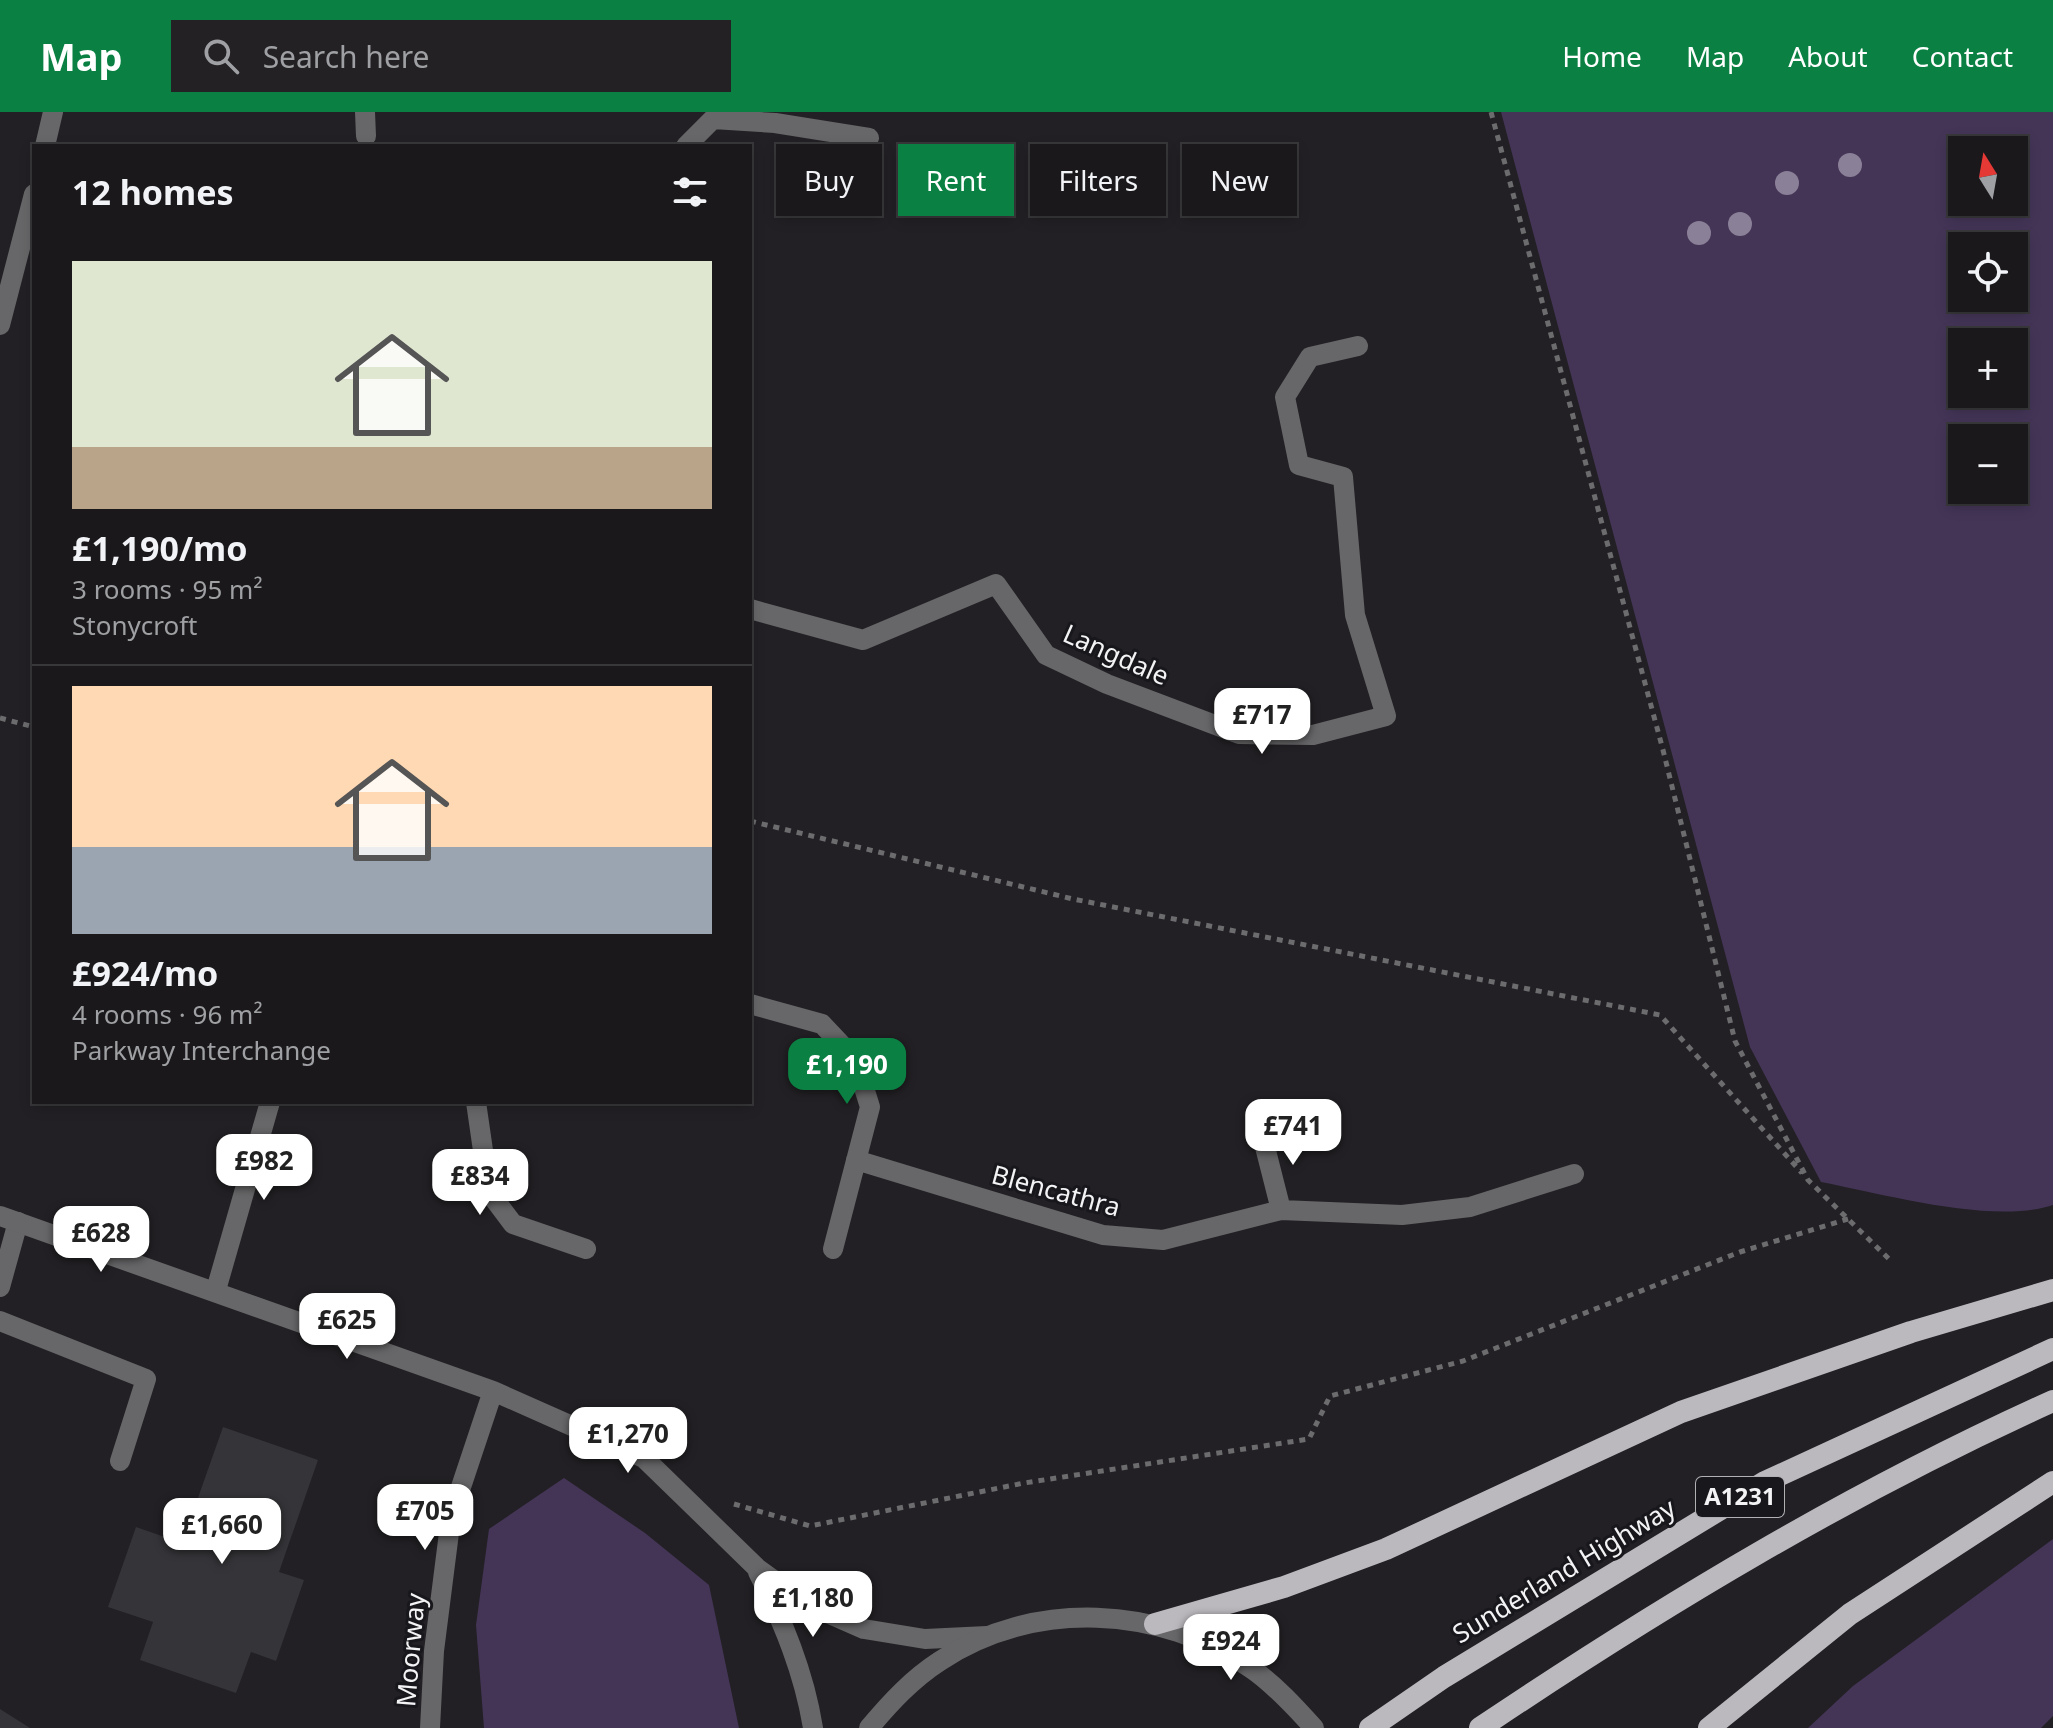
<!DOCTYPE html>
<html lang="en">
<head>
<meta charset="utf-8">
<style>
  body { margin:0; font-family:"Noto Sans",sans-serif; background:#232124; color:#f1f3f6; height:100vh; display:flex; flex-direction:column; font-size:30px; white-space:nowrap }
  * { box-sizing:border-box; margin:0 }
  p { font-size:26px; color:#9fa0a3 }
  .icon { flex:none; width:44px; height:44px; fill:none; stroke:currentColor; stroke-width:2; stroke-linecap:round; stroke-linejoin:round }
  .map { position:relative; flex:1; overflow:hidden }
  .details { position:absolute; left:32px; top:32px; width:720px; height:960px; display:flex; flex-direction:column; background:#1a181b; border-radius:0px; box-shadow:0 4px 12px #0003,0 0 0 2px #38373a }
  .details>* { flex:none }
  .banner { position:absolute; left:776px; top:32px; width:760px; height:72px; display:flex; gap:16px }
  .needle { width:52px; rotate:349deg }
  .tools { position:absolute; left:1948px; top:24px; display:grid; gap:16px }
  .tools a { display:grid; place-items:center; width:80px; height:80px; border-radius:0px; background:#1a181b; box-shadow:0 4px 12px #0003,0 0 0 2px #38373a; font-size:40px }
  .price { position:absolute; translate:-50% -68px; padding:0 18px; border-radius:16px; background:#fff; color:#222; font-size:26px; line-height:52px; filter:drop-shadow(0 2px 4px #0008) }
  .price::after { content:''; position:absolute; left:50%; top:48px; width:24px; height:18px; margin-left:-12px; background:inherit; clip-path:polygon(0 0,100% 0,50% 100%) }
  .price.current { background:#0b8043; color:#fff }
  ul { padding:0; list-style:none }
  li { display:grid; align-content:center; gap:16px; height:424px; padding:0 40px }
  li+li { border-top:2px solid #38373a }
  li span { display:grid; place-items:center; height:248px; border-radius:0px; color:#555 }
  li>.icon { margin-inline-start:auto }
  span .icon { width:144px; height:144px; fill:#fffc; stroke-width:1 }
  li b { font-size:34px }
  h2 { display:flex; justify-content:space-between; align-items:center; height:96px; padding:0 40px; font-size:34px }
  .pill { padding:0 28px; border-radius:0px; background:#1a181b; box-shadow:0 4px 12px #0003,0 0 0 2px #38373a; font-size:28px; line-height:72px }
  .pill.current { background:#0b8043; color:#fff }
  header { display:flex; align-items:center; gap:48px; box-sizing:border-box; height:112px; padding:0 40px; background:#0b8043; color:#fff }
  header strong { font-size:38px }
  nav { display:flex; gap:44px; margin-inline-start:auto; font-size:28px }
  .search { width:560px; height:72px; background:#232124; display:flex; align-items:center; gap:20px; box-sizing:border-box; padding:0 28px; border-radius:0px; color:#9fa0a3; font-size:30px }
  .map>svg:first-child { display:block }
  .green { fill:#443557; fill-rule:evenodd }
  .building { fill:#353438 }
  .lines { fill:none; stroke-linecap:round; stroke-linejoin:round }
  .path { stroke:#6c6b6e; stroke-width:5; stroke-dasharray:6 6; stroke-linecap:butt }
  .service { stroke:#676668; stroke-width:20 }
  .minor { stroke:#676668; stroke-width:20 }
  .tertiary { stroke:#676668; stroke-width:20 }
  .trunk { stroke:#bcb9be; stroke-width:22 }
  .tree { fill:#8a8098 }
  .labels { text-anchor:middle; stroke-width:6; stroke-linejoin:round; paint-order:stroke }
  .shield { fill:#18171b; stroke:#b1b0b3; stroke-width:2 }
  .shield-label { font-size:24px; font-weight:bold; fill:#f3f2f4 }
  .street-label { font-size:26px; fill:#f3f2f4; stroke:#18171b }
</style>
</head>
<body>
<header>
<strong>Map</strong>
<div class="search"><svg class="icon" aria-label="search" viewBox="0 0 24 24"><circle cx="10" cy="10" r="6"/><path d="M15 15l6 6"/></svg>Search here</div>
<nav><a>Home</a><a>Map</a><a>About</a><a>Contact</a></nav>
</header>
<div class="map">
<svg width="2053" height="1616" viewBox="0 0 2053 1616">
  <rect width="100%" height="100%" fill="#222024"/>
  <path class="green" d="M1501,0H2053V1093C1994,1113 1884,1082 1821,1070L1750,935ZM2014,38V90H1962V38ZM1962,134H2014V186H1962ZM1962,230H2014V282H1962ZM2014,326V378H1962V326Z
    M564,1366L645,1421L709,1473L739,1616H484L476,1513L489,1417Z
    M2053,1427V1604L2041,1616H1808L1853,1574Z"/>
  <path class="building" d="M223,1315L318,1348L279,1460L304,1468L276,1549L251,1540L236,1581L140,1548L153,1510L108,1495L136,1415L182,1431Z
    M0,1597L30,1616H0Z"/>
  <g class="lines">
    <path class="path" d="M1491,0L1663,638L1735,929L1808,1068L1890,1148
      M0,606L34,615
      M750,709L1073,787L1660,903L1802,1061
      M734,1392L810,1414L1024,1371L1309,1327L1330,1284L1463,1249L1740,1140L1848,1107"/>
    <path class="service" d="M0,1175L18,1110
      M0,1209L146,1267L120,1349"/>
    <path class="minor" d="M365,0L366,24
      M45,34L53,0
      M686,34L713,7L775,11L869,26
      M0,213L34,82
      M750,497L863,528L996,472L1046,543L1107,572L1239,622L1313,623L1386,604L1355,503L1343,365L1299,353L1285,285L1310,245L1358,234
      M750,892L822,912L855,947L870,995L833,1137
      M476,990L489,1080L513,1112L586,1137
      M1262,1023L1281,1098
      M856,1048L1103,1123L1163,1128L1281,1098L1402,1103L1470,1095L1574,1062
      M0,1104L493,1279L644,1346L757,1456L807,1492L864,1517L925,1527L987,1524
      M216,1178L270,990
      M758,1460C783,1510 804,1560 813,1616
      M430,1616L434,1539L451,1405L493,1279"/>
    <path class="tertiary" d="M869,1616C890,1591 912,1567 940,1549C1033,1487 1161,1493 1252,1557C1274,1572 1296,1596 1314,1616"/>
    <path class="trunk" d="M1155,1512L1284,1475L1386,1437L1681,1300L1911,1220L2053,1178
      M1370,1616L1444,1565L1765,1370L2053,1237
      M1480,1616C1663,1493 1851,1380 2053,1289
      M1709,1616L1850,1502L2053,1370"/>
  </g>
  <g class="tree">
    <circle cx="1850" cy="53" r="12"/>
    <circle cx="1787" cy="71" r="12"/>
    <circle cx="1740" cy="112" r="12"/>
    <circle cx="1699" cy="121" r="12"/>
  </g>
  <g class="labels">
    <rect class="shield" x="1696" y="1365" width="88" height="40" rx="6"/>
    <g class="shield-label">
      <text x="1740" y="1393">A1231</text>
    </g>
    <g class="street-label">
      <text transform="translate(1116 543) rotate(24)" y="9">Langdale</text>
      <text transform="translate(1056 1079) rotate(15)" y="9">Blencathra</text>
      <text transform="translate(1564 1459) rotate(-31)" y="9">Sunderland Highway</text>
      <text transform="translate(411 1538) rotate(-85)" y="9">Moorway</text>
    </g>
  </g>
</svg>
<div class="tools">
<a><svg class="needle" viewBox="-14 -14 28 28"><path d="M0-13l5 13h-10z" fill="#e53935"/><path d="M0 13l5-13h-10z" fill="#9fa0a3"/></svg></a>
<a><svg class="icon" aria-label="locate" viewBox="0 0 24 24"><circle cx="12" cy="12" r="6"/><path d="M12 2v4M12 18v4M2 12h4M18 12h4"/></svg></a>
<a>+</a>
<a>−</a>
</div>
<b class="price" style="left:1262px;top:644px">£717</b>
<b class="price current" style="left:847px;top:994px">£1,190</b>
<b class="price" style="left:1293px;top:1055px">£741</b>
<b class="price" style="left:264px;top:1090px">£982</b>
<b class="price" style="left:480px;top:1105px">£834</b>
<b class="price" style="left:101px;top:1162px">£628</b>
<b class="price" style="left:347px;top:1249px">£625</b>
<b class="price" style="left:628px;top:1363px">£1,270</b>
<b class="price" style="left:425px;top:1440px">£705</b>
<b class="price" style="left:222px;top:1454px">£1,660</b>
<b class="price" style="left:813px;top:1527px">£1,180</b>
<b class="price" style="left:1231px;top:1570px">£924</b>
<div class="banner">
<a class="pill">Buy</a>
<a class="pill current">Rent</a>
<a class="pill">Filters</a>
<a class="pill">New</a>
</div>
<section class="details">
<h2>12 homes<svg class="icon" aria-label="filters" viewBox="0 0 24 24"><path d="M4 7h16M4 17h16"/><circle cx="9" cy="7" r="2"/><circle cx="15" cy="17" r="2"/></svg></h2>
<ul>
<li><span style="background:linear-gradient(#dfe7d0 75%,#b9a48a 0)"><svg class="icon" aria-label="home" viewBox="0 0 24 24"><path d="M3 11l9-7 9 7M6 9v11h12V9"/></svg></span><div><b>£1,190/mo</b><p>3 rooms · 95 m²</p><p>Stonycroft</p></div></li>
<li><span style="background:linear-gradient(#ffd9b3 65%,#9aa5b1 0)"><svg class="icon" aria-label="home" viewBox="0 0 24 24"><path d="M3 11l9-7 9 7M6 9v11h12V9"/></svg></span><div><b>£924/mo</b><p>4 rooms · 96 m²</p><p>Parkway Interchange</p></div></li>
</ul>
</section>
</div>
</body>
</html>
